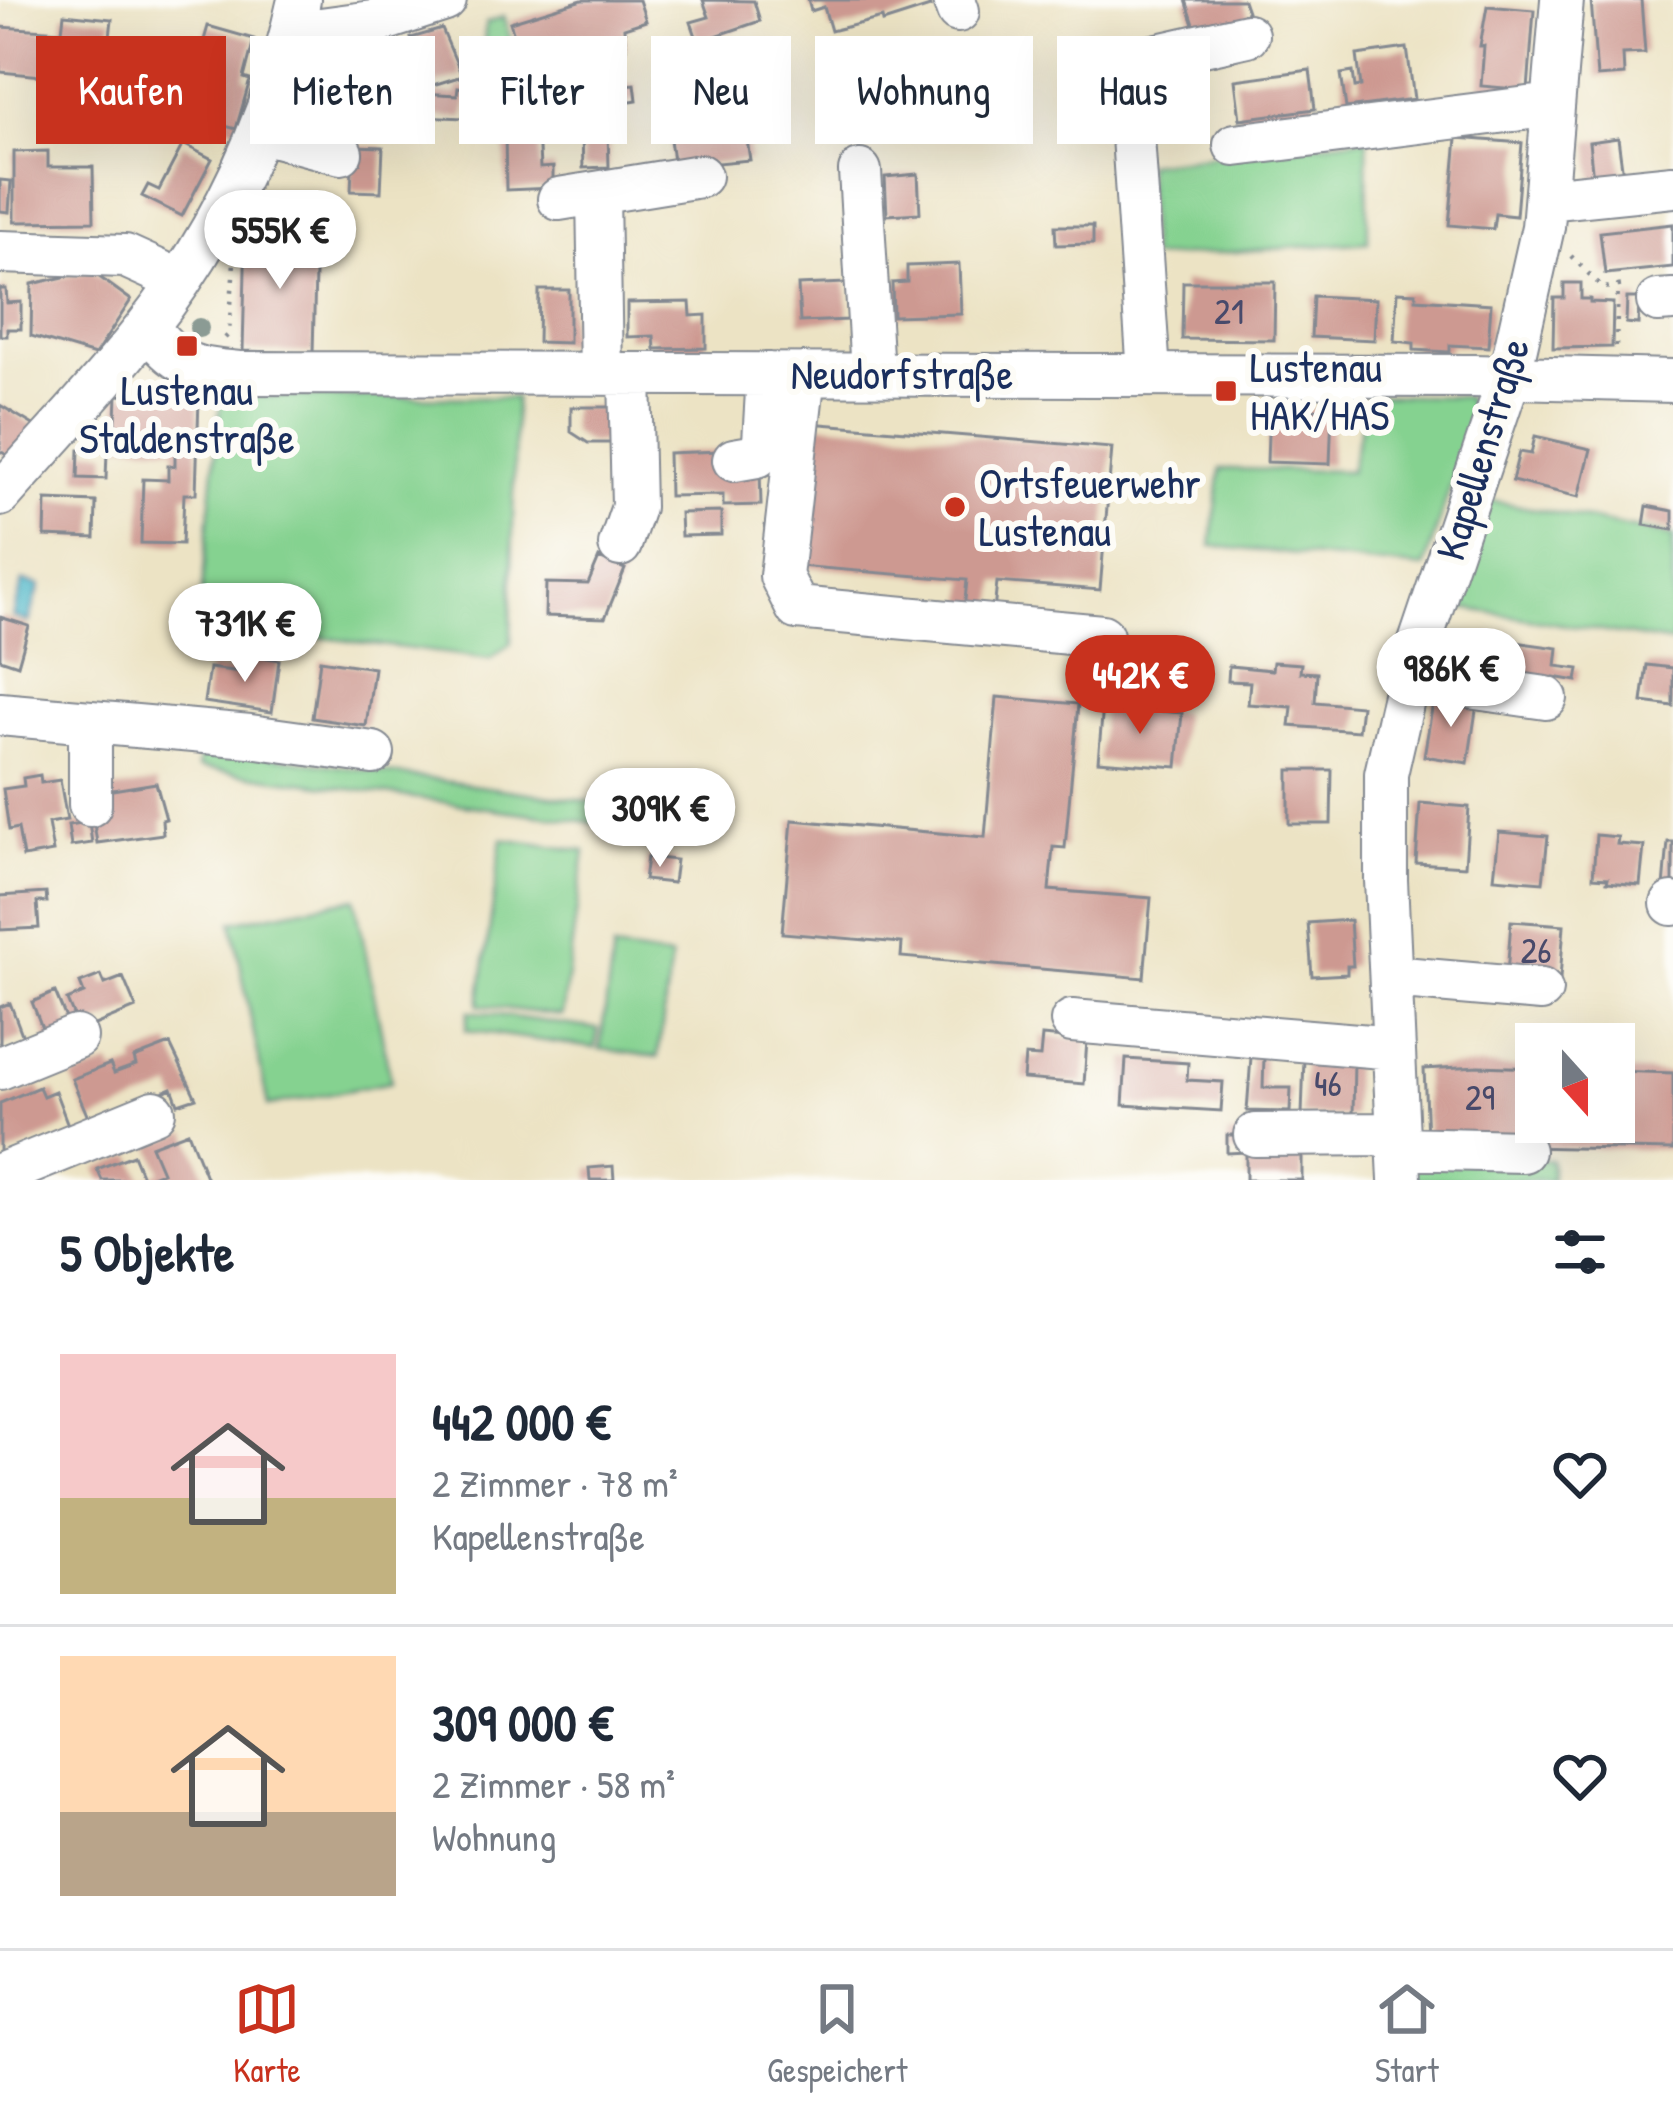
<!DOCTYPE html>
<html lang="de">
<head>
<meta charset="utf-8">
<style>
  body { margin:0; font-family:"Patrick Hand",sans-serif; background:#f2f2f3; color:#1f2937; height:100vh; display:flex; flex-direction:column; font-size:45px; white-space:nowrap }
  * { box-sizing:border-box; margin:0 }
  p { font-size:39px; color:#747a83 }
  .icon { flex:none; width:66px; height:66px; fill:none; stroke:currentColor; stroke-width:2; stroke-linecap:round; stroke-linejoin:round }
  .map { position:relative; height:1180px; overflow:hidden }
  .panel { display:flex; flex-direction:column; background:#fff; flex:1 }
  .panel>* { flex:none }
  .top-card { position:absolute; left:36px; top:36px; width:1602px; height:108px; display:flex; gap:24px }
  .needle { width:78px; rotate:159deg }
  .tools { position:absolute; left:1515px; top:1023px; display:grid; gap:24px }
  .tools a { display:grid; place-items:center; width:120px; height:120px; border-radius:0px; background:#fff; box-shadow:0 12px 48px #0002; font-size:60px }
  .price { position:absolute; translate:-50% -102px; padding:0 27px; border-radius:42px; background:#fff; color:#222; font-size:39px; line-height:78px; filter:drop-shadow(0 3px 6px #0008) }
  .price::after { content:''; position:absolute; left:50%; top:72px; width:36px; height:27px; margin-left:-18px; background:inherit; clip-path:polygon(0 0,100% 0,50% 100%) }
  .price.selected { background:#c8321e; color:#fff }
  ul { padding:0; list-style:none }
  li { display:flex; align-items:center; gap:36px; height:300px; padding:0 60px }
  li+li { border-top:3px solid #e0e1e3 }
  li span { display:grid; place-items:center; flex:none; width:336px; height:240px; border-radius:0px; color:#555 }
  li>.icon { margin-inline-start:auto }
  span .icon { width:144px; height:144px; fill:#fffc; stroke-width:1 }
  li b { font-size:51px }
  h2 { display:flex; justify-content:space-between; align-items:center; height:144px; padding:0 60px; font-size:51px }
  .chip { padding:0 42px; border-radius:0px; background:#fff; box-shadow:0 12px 48px #0002; font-size:42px; line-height:108px }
  .chip.selected { background:#c8321e; color:#fff }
  .dock { display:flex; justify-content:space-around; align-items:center; height:168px; border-top:3px solid #e0e1e3; background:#fff; font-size:33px; color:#747a83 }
  .dock a { display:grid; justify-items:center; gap:6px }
  .dock .selected { color:#c8321e }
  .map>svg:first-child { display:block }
  .green { fill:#85d290; stroke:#508077; stroke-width:3 }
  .water { fill:#4bb6c8; stroke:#337293; stroke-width:3 }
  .building { fill:#cd9991 }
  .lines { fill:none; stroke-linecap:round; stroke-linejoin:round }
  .minor-casing { stroke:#848991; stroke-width:46 }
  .path { stroke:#848991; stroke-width:4.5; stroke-dasharray:3 9; stroke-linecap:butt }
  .minor { stroke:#fff; stroke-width:42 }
  .tree { fill:#8b9b94 }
  .poi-dot { fill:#c8321e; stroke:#fdfcf7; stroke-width:4.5 }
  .labels { text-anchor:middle; stroke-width:12; stroke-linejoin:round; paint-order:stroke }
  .number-label { font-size:36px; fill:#484a6b }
  .poi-label { font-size:42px; fill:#1b2f5e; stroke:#fdfcf7; text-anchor:start }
  .street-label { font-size:42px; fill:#1b2f5e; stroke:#fdfcf7 }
</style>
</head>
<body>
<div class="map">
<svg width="1673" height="1180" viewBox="0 0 1673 1180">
  <rect width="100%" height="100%" fill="#fdfcf7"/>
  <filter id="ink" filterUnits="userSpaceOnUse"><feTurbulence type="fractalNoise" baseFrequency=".00833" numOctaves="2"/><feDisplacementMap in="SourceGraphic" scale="24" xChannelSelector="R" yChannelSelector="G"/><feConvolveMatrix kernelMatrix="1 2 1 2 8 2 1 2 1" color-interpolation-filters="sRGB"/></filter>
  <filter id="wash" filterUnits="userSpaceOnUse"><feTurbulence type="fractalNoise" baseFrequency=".004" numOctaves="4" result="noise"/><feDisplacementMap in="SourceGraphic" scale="48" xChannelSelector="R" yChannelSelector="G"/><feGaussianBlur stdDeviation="2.7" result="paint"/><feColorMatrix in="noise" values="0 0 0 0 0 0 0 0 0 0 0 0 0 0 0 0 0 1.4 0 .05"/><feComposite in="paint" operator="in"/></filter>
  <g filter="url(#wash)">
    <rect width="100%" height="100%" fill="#ece3c4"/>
    <path class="green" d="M503,17L515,52L482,61L486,23Z
      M1367,138L1368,242L1150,258L1146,163Z
      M1368,395L1465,397L1474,413L1424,568L1211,546L1221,469L1350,471Z
      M221,396L515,398L511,644L490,659L215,624L201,602Z
      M1484,499L1673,536V643L1446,605Z
      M201,747L686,815L683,835L198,768Z
      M502,839L585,851L562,1016L479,1005Z
      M355,898L391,1082L268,1106L232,922Z
      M613,950L671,958L658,1057L600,1049Z
      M469,1011L598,1029L595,1048L466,1030Z
      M1410,1158L1551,1160V1180H1412Z"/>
    <path class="water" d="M731,71L740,83L736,97L704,104L693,98L692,87Z
      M23,581L40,585L29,622L13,617Z"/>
    <g id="blocks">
      <path class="building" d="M582,0H639L646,21L624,28L626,49L601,57L593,38L522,60L510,22Z
        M703,0L754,1L760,21L698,42L691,22L709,17Z
        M808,0H928L930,7L883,22L882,18L831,31L824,7L811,11Z
        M1186,0H1243L1250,20L1198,37Z
        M1591,0H1641L1645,53L1623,54L1624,75L1597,77Z
        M1487,6L1534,10L1528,90L1481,86L1484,46H1480Z
        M64,14L112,19L105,82L0,72V27L62,31Z
        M208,26L254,39L244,78L250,80L236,129L144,104L158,54L197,65Z
        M442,29L462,76L414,91L410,80L423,76L411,38Z
        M1407,48L1414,99L1346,108L1341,74L1353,72L1355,87L1361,86L1357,55Z
        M361,63L375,119L316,134L309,104L322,101L316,74Z
        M1310,70L1315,109L1240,119L1235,80Z
        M635,84L637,100L625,102L623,85Z
        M458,87L469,88L464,118L421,116L422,93L457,95Z
        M744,119L750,160L674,167L668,126Z
        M538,129L540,168L553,167V188L506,190L505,130Z
        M608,133L609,167L583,168L582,134Z
        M1457,138L1522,143L1516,216L1495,214L1493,229L1449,225Z
        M1618,138L1623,175L1593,179L1589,142Z
        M183,144L212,159L182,216L142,196L148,185L159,190Z
        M353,146L383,147L381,192L351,191Z
        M48,151V167H93L94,221L14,222V152Z
        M918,174L920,213L887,215L885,177Z
        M0,180L11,181L9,212L0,211Z
        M1673,224V267L1605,274L1600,232Z
        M1055,226H1093V244L1056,245Z
        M246,230L316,232L313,353L243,351Z
        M959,264L961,314L893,316L892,283L907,282V266Z
        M91,271L131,300L95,355L31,336L32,284Z
        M1183,282H1275L1274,340L1182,339Z
        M846,283L848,320L800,322L798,285Z
        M1564,283H1581V299H1590V302L1613,303L1612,347L1553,348L1554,298H1564Z
        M0,289H6L7,303L21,302V329H7V336H0Z
        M539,290H569V343L538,342Z
        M1397,292L1416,293V299L1491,304L1488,347L1450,345V352L1414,350V343L1394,341Z
        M1313,296L1376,299L1374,340L1311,337Z
        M1627,298H1639L1638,324L1626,323Z
        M690,302L691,316L706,315V348L655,349L654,336L627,337V303Z
        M117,395L199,398L196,494H184L182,544L141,543L143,479L168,480V466H175V447L115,444Z
        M0,405L35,426L15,460L0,451Z
        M571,407H616V443H588L571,432Z
        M1269,407L1332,410L1330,464L1267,462Z
        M809,423L1112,448L1100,590L997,582L994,612L964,610L967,580L797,566Z
        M1535,436L1591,449L1579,497L1512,481L1519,452L1531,454Z
        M79,450L107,451L106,479L78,478Z
        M722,451L760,471L761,505L723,506V495L669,496L668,453Z
        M46,500L96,502L95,538L45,536Z
        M1647,506L1673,511V530L1644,525Z
        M721,512V535L681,536L680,513Z
        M599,558L625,569L605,618L545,616L546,583L588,584Z
        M0,617L29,626L18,665L0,659Z
        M1494,639L1558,648L1556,666L1579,669L1577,681L1554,677L1552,689L1488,680Z
        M244,654L279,660L272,712L204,702L209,668L241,672Z
        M320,660L374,668L366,726L312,718Z
        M1273,662L1301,664L1300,672L1317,673L1315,702L1361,706L1358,731L1290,726L1292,707L1248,704L1250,682L1228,681L1229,666L1272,670Z
        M1647,665L1673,668V706L1642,702Z
        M997,697L1078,704L1065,848L1053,847L1049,890L1151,898L1144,978L901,957L902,943L782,933L792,820L985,837Z
        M1434,697L1477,704L1468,763L1424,756Z
        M1103,706L1182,713L1177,767L1098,761Z
        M1289,770H1332L1331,824H1289Z
        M40,775L41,783L60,780L67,820L48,823L53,852L23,857L18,828L9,830L3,789L24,786L23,778Z
        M156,783L166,819L162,820L163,834L97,843L93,817L100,792Z
        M1420,803L1469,807L1465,866L1416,863Z
        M89,822L92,843L71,846L68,825Z
        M1499,832L1548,836L1543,882L1494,878Z
        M1596,835L1618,837L1617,844L1644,846L1640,885L1607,882L1608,878L1593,877Z
        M1668,842H1673V888L1664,887Z
        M647,857L676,860L673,883L644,880Z
        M46,893L47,902H37L39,928L0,930V896Z
        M1350,920L1353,966H1347V974L1312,976L1308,923Z
        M1511,921L1564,925L1560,979L1507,975Z
        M101,975L105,984L123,977L136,1008L80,1031L67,1000L84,993L80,983Z
        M55,992L72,1033L48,1043L32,1002Z
        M10,1003L23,1037L0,1046V1007Z
        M1042,1036L1087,1040L1084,1084L1023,1079L1025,1056L1040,1057Z
        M170,1044L196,1098L178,1104L172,1088L90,1122L72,1079L110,1064L114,1073L136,1065L134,1058Z
        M1251,1057H1264L1263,1088H1291L1290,1112L1247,1111Z
        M1304,1058L1354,1059L1353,1117L1302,1115Z
        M1126,1059L1188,1063L1187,1080L1223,1082L1221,1111L1123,1105Z
        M1479,1066L1536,1068V1122H1614V1071L1673,1073V1150L1475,1146L1427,1137L1424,1069Z
        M39,1087L43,1096L55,1091L68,1125L0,1159V1103Z
        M188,1132L206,1177L197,1180H102L97,1169L133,1155L143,1179L162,1172L151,1146Z
        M1227,1135H1246V1152L1227,1153Z
        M1302,1149V1180H1246V1150Z
        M613,1166L614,1180H590L589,1168Z"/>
    </g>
  </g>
  <g filter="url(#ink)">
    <use href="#blocks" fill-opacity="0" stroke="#848991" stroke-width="3"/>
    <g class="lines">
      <g class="minor-casing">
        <path id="minor" d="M954,0L958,11
          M291,33L380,21L445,0
          M261,132L341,153
          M1235,145L1553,105
          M860,171L872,373
          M598,193L601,374
          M559,199L700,176
          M1546,199L1673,186
          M0,252L125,256L178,280
          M1658,301L1673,300
          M147,327C178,366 189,368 239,373L1473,376L1673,381
          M804,374L781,576L797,608L1102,636
          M1149,374L1128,62L1247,35
          M734,460L757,456L764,442L768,374
          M0,495C48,440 100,387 145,329C221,233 273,120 299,0
          M620,545L633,507L630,374
          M1408,678L1546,698
          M0,714L250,736L373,753
          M90,723V805
          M1672,904H1673
          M1391,977L1541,990
          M1072,1021L1394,1048
          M0,1068L76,1037
          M1255,1135L1398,1134
          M1398,1148L1523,1151
          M0,1175L154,1112
          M1400,1180L1386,880V774L1408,678L1509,378L1543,227L1562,0"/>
      </g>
      <path class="path" d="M1571,256L1603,288L1618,286
        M225,338L229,334L234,262
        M1616,346L1618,286L1625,285"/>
      <use href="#minor" class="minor"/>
    </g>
    <circle class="tree" cx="199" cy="328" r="10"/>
  </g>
  <g class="poi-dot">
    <rect x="175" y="334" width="24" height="24" rx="6"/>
    <rect x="1214" y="379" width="24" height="24" rx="6"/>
    <circle cx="955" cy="507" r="12"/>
  </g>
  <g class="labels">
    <g class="number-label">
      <text x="1229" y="324">21</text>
      <text x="1536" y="963">26</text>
      <text x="1328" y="1096">46</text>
      <text x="1480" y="1110">29</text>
    </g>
    <g class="poi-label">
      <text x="1250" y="382">Lustenau<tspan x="1250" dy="48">HAK/HAS</tspan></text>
      <text x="187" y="405" text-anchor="middle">Lustenau<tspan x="187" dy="48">Staldenstraße</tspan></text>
      <text x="979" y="498">Ortsfeuerwehr<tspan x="979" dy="48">Lustenau</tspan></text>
    </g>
    <g class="street-label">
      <text x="902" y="389">Neudorfstraße</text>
      <text transform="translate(1482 449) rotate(-73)" y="15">Kapellenstraße</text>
    </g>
  </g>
</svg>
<div class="tools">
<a><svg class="needle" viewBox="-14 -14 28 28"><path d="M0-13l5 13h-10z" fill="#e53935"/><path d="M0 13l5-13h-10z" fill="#747a83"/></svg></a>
</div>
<b class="price" style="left:280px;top:292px">555K €</b>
<b class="price" style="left:245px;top:685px">731K €</b>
<b class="price" style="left:1451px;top:730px">986K €</b>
<b class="price selected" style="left:1140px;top:737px">442K €</b>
<b class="price" style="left:660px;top:870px">309K €</b>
<div class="top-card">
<a class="chip selected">Kaufen</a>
<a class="chip">Mieten</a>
<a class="chip">Filter</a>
<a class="chip">Neu</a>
<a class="chip">Wohnung</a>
<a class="chip">Haus</a>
</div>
</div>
<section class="panel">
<h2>5 Objekte<svg class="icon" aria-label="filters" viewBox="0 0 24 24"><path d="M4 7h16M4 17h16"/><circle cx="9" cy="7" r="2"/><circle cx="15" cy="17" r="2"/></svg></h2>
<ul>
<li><span style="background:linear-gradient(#f6c9c9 60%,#c2b280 0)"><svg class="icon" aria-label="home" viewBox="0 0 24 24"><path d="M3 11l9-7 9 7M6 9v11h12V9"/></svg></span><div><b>442 000 €</b><p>2 Zimmer · 78 m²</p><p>Kapellenstraße</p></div><svg class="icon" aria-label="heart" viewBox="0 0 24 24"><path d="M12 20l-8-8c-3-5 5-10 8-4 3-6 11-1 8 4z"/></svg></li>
<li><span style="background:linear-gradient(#ffd9b3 65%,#b9a48a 0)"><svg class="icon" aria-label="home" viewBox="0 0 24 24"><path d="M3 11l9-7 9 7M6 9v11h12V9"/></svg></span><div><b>309 000 €</b><p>2 Zimmer · 58 m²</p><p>Wohnung</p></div><svg class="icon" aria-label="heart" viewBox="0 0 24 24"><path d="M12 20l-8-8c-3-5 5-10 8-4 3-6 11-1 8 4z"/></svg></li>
</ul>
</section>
<nav class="dock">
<a class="selected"><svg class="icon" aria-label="map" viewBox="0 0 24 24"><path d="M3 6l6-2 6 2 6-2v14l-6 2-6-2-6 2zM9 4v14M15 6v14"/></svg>Karte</a>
<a><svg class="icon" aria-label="saved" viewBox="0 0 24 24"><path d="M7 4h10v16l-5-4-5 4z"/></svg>Gespeichert</a>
<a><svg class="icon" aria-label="home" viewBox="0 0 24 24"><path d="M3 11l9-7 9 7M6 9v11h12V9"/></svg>Start</a>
</nav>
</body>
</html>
